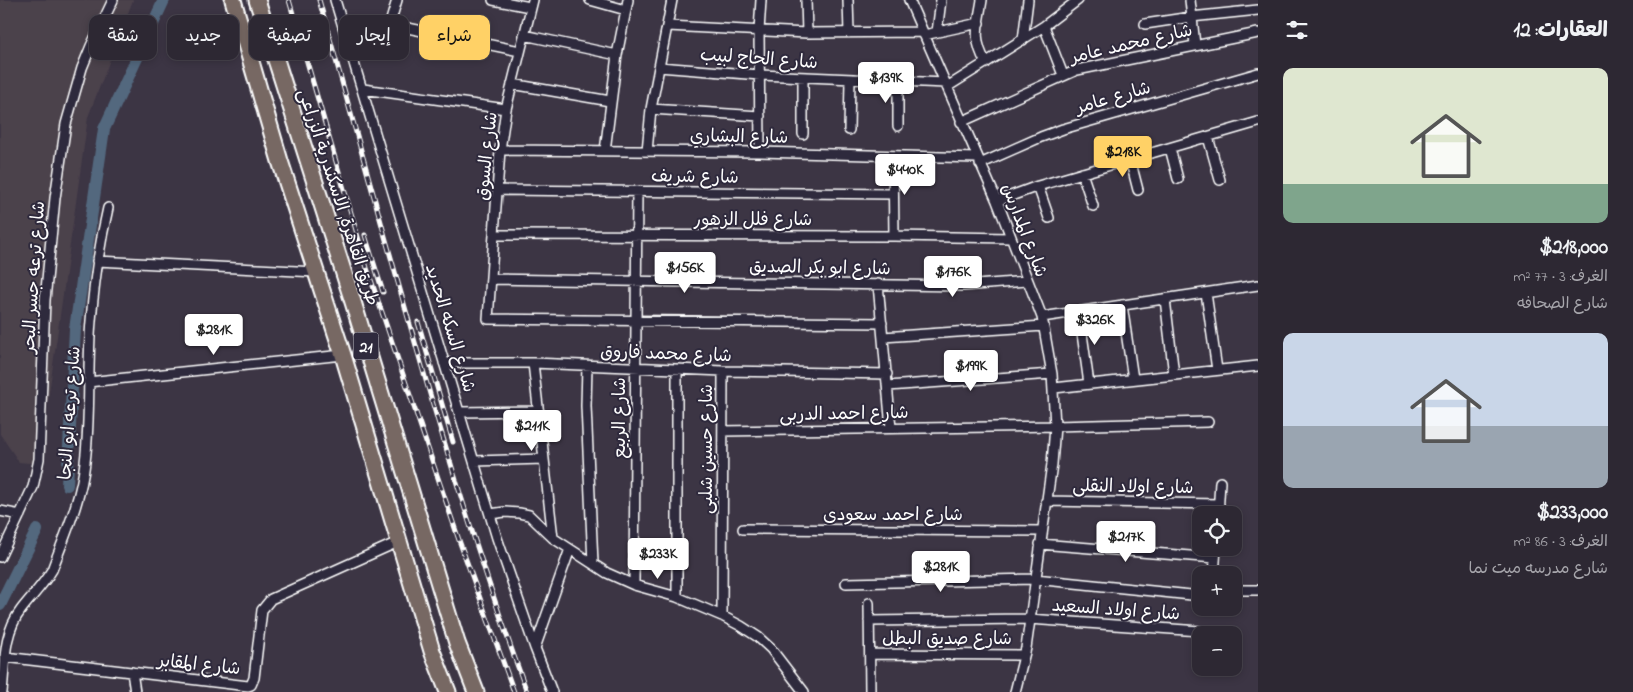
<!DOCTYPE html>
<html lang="ar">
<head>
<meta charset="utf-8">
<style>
  body { margin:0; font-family:"Indie Flower","Playpen Sans Arabic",sans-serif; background:#35303b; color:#f1f3f6; direction:rtl; height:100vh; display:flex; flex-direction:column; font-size:19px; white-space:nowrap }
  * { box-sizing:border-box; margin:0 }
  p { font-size:16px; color:#a7a6ac }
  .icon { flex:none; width:28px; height:28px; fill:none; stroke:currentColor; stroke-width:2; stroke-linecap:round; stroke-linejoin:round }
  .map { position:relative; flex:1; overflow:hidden; direction:ltr }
  .sheet { display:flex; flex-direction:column; background:#2d2833; width:375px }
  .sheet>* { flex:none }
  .top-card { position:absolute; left:15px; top:15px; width:475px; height:45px; direction:rtl; display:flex; gap:10px }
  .fabs { position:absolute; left:1192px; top:506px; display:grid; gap:10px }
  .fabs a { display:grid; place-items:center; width:50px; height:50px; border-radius:10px; background:#2d2833; box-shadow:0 2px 8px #0003,0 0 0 1px #48444e; font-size:25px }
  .price { position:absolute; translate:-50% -42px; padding:0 11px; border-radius:5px; background:#fff; color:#222; font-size:16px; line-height:32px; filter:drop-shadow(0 1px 2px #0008) }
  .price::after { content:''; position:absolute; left:50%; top:30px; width:15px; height:11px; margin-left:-8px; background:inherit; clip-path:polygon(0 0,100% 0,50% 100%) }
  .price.active { background:#ffd166; color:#111 }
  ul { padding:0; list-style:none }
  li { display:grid; align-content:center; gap:10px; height:265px; padding:0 25px }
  li span { display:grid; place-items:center; height:155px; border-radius:10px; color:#555 }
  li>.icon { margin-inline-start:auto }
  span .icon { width:90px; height:90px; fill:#fffc; stroke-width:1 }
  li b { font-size:21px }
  h2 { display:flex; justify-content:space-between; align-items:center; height:60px; padding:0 25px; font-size:21px }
  .tag { padding:0 18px; border-radius:10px; background:#2d2833; box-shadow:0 2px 8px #0003,0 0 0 1px #48444e; font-size:18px; line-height:45px }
  .tag.active { background:#ffd166; color:#111 }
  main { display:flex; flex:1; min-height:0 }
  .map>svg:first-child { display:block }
  .built { fill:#4c424c }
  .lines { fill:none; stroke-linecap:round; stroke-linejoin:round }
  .canal { stroke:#52687e; stroke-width:12 }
  .minor-casing { stroke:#fff; stroke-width:12 }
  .trunk-casing { stroke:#fff; stroke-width:19 }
  .minor { stroke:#2f2a3d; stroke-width:9 }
  .trunk { stroke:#776864; stroke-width:15 }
  .rail-casing { stroke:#fff; stroke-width:5 }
  .rail { stroke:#2f2a3d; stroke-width:3; stroke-dasharray:9; stroke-linecap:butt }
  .labels { text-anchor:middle; stroke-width:4; stroke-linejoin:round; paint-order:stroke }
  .shield { fill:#2f2a3d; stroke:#c1bfc5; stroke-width:1 }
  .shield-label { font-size:16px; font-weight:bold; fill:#fff }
  .street-label { font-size:18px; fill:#fff; stroke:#2f2a3d }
</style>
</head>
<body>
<main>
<section class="sheet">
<h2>العقارات: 12<svg class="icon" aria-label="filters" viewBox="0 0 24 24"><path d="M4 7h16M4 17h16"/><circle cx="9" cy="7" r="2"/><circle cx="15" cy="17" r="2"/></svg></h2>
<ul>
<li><span style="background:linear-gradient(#dfe7d0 75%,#7fa58c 0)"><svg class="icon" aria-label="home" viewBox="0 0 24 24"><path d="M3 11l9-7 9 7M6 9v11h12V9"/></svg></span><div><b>$218,000</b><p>الغرف: 3 · 77 m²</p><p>شارع الصحافه</p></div></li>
<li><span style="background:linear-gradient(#c9d6e8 60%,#9aa5b1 0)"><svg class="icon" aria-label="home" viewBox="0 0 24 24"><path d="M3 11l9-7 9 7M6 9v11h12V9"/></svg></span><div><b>$233,000</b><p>الغرف: 3 · 86 m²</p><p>شارع مدرسه ميت نما</p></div></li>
</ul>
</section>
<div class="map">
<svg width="1258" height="692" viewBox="0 0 1258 692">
  <rect width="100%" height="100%" fill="#3c3544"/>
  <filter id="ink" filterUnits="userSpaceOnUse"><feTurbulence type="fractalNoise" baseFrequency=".02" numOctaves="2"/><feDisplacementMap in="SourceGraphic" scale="10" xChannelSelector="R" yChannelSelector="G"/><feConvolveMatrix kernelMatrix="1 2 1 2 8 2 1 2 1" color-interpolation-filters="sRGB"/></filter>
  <g filter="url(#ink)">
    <path class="built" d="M0,0H133L88,117L39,464L19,462L0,434Z"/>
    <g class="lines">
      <path class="canal" d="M67,485L75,329L104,129L164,0
        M0,605L37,530"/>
      <g class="minor-casing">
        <path id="minor" d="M335,0L497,538L535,648L552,692
          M397,0L391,20L393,25L520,51
          M493,0L530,7
          M533,0L506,109L500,150L488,319L882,323
          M590,0L626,10
          M806,0L807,33
          M848,0L849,33
          M909,0L997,201L1042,317L1052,374L1055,426L1052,464L1026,648L1015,692
          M982,0C978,26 972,38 986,63
          M1190,0L1195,45
          M1145,24L1191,17L1258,10
          M668,26L807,33L923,32
          M1044,26L1063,75
          M937,32L941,0
          M524,35L617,55
          M924,35L979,23
          M1023,40L1028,0
          M659,67L760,75L946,83
          M512,84L610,101
          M947,87L1044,26L1078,0
          M363,89L506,109
          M651,109L760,116
          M961,122L1077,70L1258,33
          M898,126V81
          M849,130L850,80
          M803,134V78
          M1208,137L1220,180
          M1170,148L1178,179
          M500,150L760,152L977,158
          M605,151L617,55L628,0
          M647,151L651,109L672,0
          M760,152L759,31L761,0
          M893,156L894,236
          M1130,159L1138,190
          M980,164L1041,137L1063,129L1258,73
          M1082,173L1093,206
          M1038,186L1049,218
          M497,190L893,194
          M997,201L1038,186L1258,122
          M495,235L894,236L1010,238
          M97,261L316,272
          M491,279L963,286L1027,281
          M878,284L891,428
          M1206,293L1217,370
          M1165,299L1174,375
          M1122,305L1133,379
          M1079,312L1089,384
          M1042,317L1258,285
          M883,337L1044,326
          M444,363H533L723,371L887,374
          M533,363L553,538
          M587,366L586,406L593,563
          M677,370V597
          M88,382L343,355
          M888,386L1052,374
          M1054,388L1258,366
          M460,412L539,411
          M723,431L1055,426L1208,422
          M475,461L544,459
          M1046,501L1219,504
          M0,511L20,515
          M490,514L505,512L519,513L529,515L553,538L607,573L634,585L677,597L722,616L741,626L758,637L771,649L804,692
          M1218,515L1220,482
          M743,529L1042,531
          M1040,544L1215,558
          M0,557L33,487L39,459L45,300L55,198L66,124L82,68L91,46L113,0
          M1214,575L1216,548
          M846,583L1035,579L1201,596
          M634,585L637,191
          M1234,590H1258
          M869,603L870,692
          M722,616L723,371
          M869,621L1029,619L1200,631
          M535,648L570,549
          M870,654L1024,655
          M5,657L248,686L251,685L254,678L262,610L271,599L398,542
          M132,672L135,692
          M2,692C5,665 3,633 21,610C31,597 43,585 52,570C65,535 81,500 85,462C91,416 87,367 91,321C94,283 99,246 108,208"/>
      </g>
      <g class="trunk-casing">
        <path id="trunk" d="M233,0L280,161L343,355L432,651L448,692
          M257,0L353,302L457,643L476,692"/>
      </g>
      <use href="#minor" class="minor"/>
      <use href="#trunk" class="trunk"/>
      <g class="rail-casing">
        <path id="rail" d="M289,0L367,268L460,543L514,692
          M319,0C385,232 444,466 527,692
          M365,235L383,292
          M418,322L453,442"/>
      </g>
      <use href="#rail" class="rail"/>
    </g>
  </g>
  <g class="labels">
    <rect class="shield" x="353.5" y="332.5" width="25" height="27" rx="4"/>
    <g class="shield-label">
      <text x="366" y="352">21</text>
    </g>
    <g class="street-label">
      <text transform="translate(1131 43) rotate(-13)" y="6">شارع محمد عامر</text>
      <text transform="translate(759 58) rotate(4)" y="6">شارع الحاج لبيب</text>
      <text transform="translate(1113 97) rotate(-16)" y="6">شارع عامر</text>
      <text transform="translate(739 136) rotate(1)" y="6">شارع البشاري</text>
      <text transform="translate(486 156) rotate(-84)" y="6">شارع السوق</text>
      <text transform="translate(695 176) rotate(1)" y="6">شارع شريف</text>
      <text transform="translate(339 197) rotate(72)" y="6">طريق القاهرة, الاسكندرية الزراعى</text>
      <text x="753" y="225">شارع فلل الزهور</text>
      <text transform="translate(1025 230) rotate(69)" y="6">شارع المدارس</text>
      <text transform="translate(820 267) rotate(1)" y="6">شارع ابو بكر الصديق</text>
      <text transform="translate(33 277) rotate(-86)" y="6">شارع ترعه جسر البحر</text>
      <text transform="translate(451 328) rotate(73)" y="6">شارع السكه الحديد</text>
      <text transform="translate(666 353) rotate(2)" y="6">شارع محمد فاروق</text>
      <text transform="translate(69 413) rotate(-86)" y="6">شارع ترعه ابو النجا</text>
      <text transform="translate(844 413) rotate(-1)" y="6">شارع احمد الدربى</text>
      <text transform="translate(619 418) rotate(-90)" y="6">شارع الربيع</text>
      <text transform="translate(706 449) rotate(-90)" y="6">شارع حسين شلبى</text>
      <text transform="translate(1133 486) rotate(1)" y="6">شارع اولاد النقلى</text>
      <text x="893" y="520">شارع احمد سعودى</text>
      <text transform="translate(1116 609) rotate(4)" y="6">شارع اولاد السعيد</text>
      <text x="947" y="644">شارع صديق البطل</text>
      <text transform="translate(199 664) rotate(6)" y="6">شارع المقابر</text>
    </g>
  </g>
</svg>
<div class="fabs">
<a><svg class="icon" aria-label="locate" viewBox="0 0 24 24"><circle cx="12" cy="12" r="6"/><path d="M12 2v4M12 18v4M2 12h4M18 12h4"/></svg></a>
<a>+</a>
<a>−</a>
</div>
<b class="price" style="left:886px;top:104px">$139K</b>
<b class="price active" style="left:1123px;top:178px">$218K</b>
<b class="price" style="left:905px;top:196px">$440K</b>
<b class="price" style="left:685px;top:294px">$156K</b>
<b class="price" style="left:953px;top:298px">$176K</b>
<b class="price" style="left:1095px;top:346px">$326K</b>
<b class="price" style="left:214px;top:356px">$281K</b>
<b class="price" style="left:971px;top:392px">$199K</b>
<b class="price" style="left:532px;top:452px">$211K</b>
<b class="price" style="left:1126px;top:563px">$217K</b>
<b class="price" style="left:658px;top:580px">$233K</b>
<b class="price" style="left:941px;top:593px">$281K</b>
<div class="top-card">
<a class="tag active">شراء</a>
<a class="tag">إيجار</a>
<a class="tag">تصفية</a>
<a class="tag">جديد</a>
<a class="tag">شقة</a>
</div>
</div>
</main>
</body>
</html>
